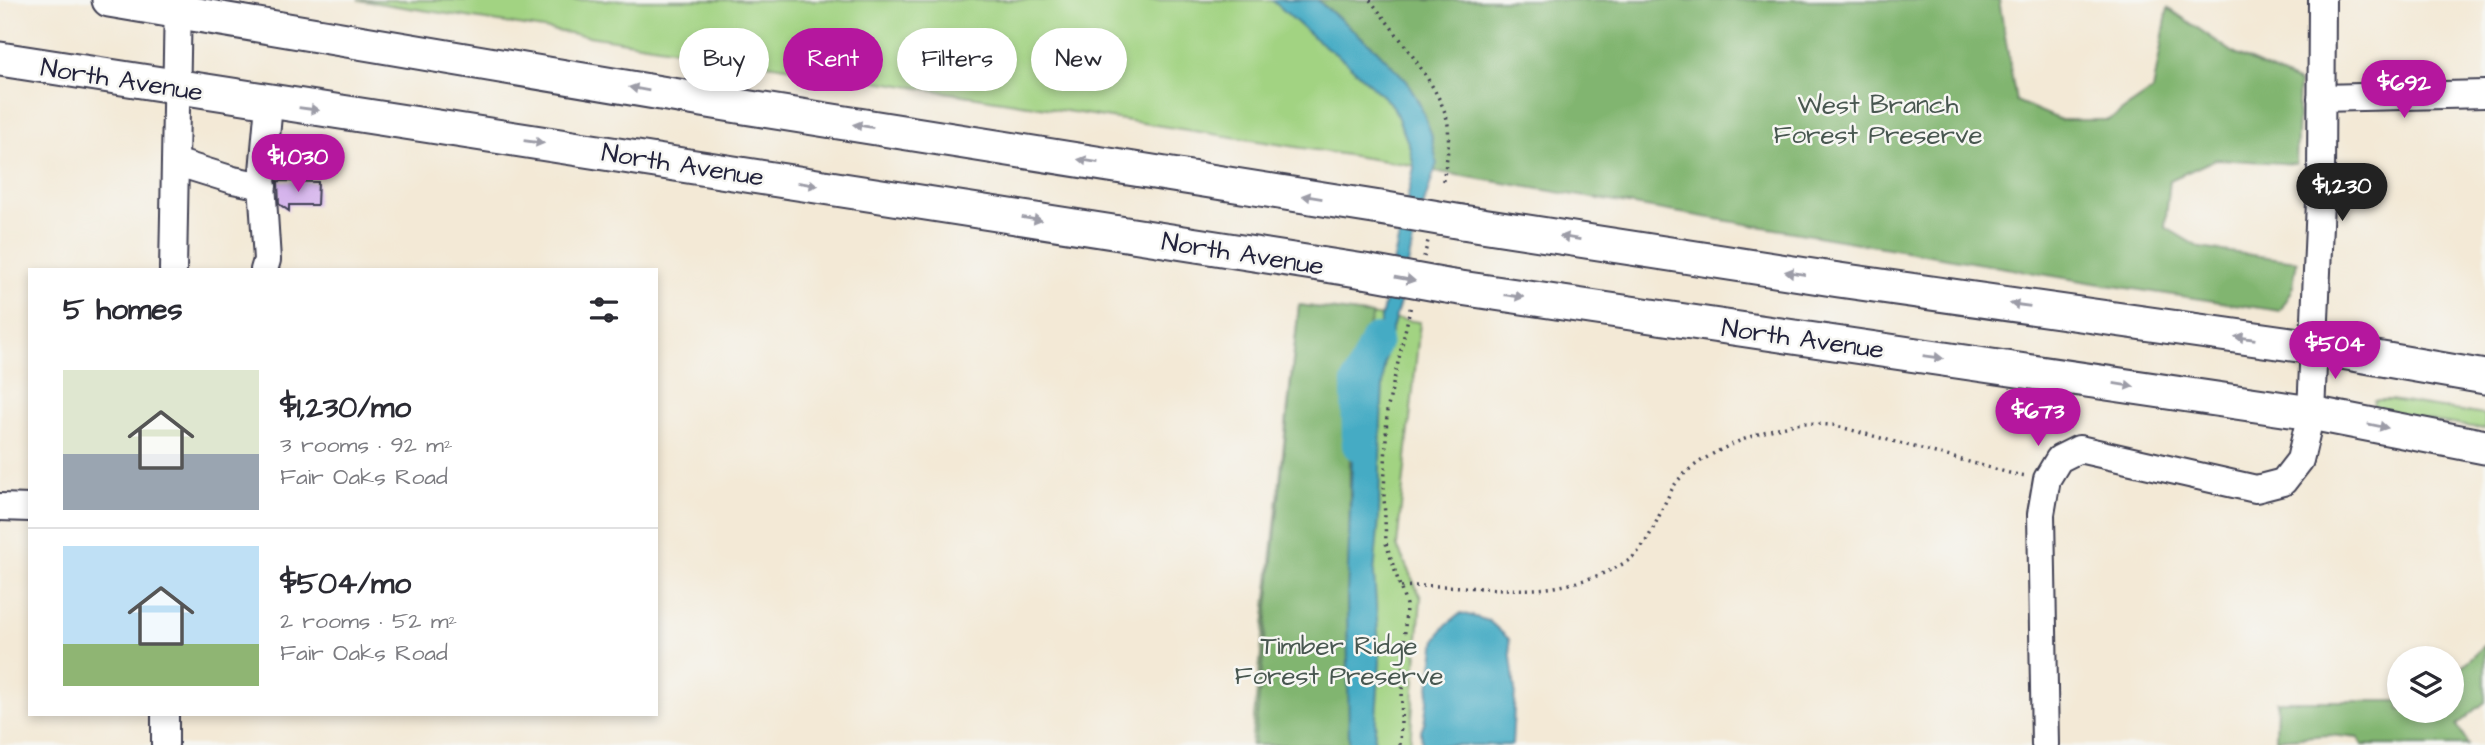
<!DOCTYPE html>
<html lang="en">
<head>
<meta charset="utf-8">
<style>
  body { margin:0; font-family:"Architects Daughter",sans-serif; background:#f7f7f7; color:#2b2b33; height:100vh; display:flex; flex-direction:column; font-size:26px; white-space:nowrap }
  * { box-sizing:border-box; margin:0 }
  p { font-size:23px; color:#7c7c81 }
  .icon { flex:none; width:38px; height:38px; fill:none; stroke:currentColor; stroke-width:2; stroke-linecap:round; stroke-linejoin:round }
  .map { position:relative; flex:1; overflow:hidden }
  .details { position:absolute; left:28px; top:268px; width:630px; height:448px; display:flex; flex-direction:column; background:#fff; border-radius:0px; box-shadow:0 4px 10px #0003 }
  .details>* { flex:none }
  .banner { position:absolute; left:679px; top:28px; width:665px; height:63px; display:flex; gap:14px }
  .controls { position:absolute; left:2387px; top:646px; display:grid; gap:14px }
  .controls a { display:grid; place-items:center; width:77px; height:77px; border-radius:50%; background:#fff; box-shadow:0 4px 10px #0003; font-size:35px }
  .price { position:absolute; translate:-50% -60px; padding:0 16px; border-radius:24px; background:#b5179e; color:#fff; font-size:23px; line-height:46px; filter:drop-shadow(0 2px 4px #0008) }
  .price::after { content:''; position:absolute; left:50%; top:42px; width:21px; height:16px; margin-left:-10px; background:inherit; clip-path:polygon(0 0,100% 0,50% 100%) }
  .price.active { background:#222; color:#fff }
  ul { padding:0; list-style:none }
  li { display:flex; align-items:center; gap:21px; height:175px; padding:0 35px }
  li+li { border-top:2px solid #e1e1e2 }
  li span { display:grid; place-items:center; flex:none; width:196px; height:140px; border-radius:0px; color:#555 }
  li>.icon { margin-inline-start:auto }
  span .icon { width:84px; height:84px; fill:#fffc; stroke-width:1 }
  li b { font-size:30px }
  h2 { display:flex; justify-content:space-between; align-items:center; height:84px; padding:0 35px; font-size:30px }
  .chip { padding:0 24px; border-radius:32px; background:#fff; box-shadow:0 4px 10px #0003; font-size:24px; line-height:63px }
  .chip.active { background:#b5179e; color:#fff }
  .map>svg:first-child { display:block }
  .green { fill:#a2d382; stroke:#627a5e; stroke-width:2 }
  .forest { fill:#81b570; stroke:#526c56; stroke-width:2 }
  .water { fill:#44abc4; stroke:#336680; stroke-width:2 }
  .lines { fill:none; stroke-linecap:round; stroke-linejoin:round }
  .river { stroke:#44abc4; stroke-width:32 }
  .building { fill:#d5b4ec }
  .minor-casing { stroke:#414052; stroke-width:30 }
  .major-casing { stroke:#414052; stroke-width:37 }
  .path { stroke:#414052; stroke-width:3.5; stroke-dasharray:2 5; stroke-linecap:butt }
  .minor { stroke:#fff; stroke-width:26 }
  .major { stroke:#fff; stroke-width:33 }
  .major-bridge-casing { stroke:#414052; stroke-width:37; stroke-linecap:butt }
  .major-bridge { stroke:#fff; stroke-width:33 }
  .oneway { fill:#9c9ca7 }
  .labels { text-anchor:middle; stroke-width:5; stroke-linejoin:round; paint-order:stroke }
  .street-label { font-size:26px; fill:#22223b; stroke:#f6f6f2 }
  .park-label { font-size:26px; fill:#485750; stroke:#f6f6f2 }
</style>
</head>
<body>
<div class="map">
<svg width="2485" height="745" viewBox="0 0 2485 745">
  <rect width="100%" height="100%" fill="#f6f6f2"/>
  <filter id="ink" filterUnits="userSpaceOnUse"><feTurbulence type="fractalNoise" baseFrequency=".0143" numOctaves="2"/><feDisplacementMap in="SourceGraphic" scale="14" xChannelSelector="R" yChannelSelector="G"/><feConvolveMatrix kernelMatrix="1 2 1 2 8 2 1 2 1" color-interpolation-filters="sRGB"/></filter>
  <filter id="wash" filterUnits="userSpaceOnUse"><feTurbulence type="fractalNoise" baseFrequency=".00686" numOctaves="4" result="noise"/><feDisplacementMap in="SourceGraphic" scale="28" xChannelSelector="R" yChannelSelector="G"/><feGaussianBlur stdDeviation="1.57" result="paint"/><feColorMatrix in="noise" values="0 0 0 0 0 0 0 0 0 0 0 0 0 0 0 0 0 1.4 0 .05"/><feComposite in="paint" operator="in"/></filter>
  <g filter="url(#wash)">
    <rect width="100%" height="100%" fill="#f3e9d6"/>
    <path class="green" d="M358,0H1997L1998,168L2100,273Z
      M1299,305L1420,322L1397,546L1421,598L1410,745H1251Z
      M2374,400H2391L2485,415V429L2388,414L2373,408Z"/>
    <path class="forest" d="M1317,0H1999L2016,101L2061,120H2109L2153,90L2168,8L2237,55L2299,83L2296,164L2216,159L2170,180L2165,227L2200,248L2297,261L2292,291L2280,311L2100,284L1433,171L1437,162L1377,50Z
      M1299,305L1373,315L1350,377L1349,745H1254Z
      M2485,645V702L2457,725L2468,745H2362L2358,738L2329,735L2276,739L2277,701H2399V710H2452V675Z"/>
    <path class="water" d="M1272,0H1317L1377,50L1407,81L1420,105L1431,133L1437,163L1415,232L1400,302L1387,346L1384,368L1381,422L1379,519L1374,574L1380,662L1374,745H1349L1347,596L1353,431L1358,396L1357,364L1362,351L1378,332L1414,167L1409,145L1393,106L1345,61L1313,37Z
      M1461,613L1489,621L1509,639L1515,690L1512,745H1422L1421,731L1424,724L1436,639L1446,625Z"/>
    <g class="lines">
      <path class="river" d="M1358,445L1357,383L1376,340"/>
    </g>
    <g id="blocks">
      <path class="building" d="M278,181L318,182L317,205H289V211L279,204Z"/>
    </g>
  </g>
  <g filter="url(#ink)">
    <use href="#blocks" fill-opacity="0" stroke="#414052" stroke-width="2"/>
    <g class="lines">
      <g class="minor-casing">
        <path id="minor" d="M2321,98L2485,94
          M175,162L233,180L263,186
          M173,270L178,0
          M264,270L267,260L262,183L269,103
          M0,507L30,508
          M165,745V714
          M2045,745L2041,514L2047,479L2059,459L2079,449L2256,489L2283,482L2300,460L2311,413L2321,178L2322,0"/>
      </g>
      <g class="major-casing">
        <path id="major" d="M109,0L738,106L1380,208
          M0,59L1364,271
          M1462,222L1839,280L2313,347L2485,377
          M1447,286L2311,413L2485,447"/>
      </g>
      <path class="path" d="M1370,0C1391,27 1445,93 1448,125C1450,146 1446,165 1442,185
        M1424,257L1428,241
        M1401,587C1446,583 1490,591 1535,589C1564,588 1601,577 1626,562C1650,548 1660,508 1674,486C1693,455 1770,425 1806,423C1814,423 1824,425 1833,425L2013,474L2028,476
        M1400,745L1406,605L1386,543L1384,495L1387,411L1411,305"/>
      <use href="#minor" class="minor"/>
      <use href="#major" class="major"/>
      <g class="major-bridge-casing">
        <path id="major-bridge" d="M1380,208L1462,222
          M1364,271L1447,286"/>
      </g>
      <use href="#major-bridge" class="major-bridge"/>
    </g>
    <defs><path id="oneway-solid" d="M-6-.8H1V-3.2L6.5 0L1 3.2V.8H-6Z" transform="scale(1.75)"/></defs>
    <g class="oneway">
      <use href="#oneway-solid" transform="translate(639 89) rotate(-170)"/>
      <use href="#oneway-solid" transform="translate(309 109) rotate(8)"/>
      <use href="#oneway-solid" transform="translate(863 126) rotate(-171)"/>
      <use href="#oneway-solid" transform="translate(534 142) rotate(8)"/>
      <use href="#oneway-solid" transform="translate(1088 161) rotate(-171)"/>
      <use href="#oneway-solid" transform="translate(808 184) rotate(9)"/>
      <use href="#oneway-solid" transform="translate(1312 197) rotate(-171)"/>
      <use href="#oneway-solid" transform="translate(1032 219) rotate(9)"/>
      <use href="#oneway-solid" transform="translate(1570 238) rotate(-171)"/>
      <use href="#oneway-solid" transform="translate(1795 273) rotate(-171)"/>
      <use href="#oneway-solid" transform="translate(1405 279) rotate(10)"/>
      <use href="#oneway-solid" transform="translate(1514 296) rotate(8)"/>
      <use href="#oneway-solid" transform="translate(2020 305) rotate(-172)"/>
      <use href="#oneway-solid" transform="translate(2245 338) rotate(-172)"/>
      <use href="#oneway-solid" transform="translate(1933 357) rotate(8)"/>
      <use href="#oneway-solid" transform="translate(2124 385) rotate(9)"/>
      <use href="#oneway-solid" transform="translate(2378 426) rotate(11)"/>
    </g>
  </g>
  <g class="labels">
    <g class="street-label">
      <text transform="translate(122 79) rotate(9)" y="9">North Avenue</text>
      <text transform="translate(683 164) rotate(9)" y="9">North Avenue</text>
      <text transform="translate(1243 253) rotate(9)" y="9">North Avenue</text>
      <text transform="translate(1803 338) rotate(8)" y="9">North Avenue</text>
    </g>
    <g class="park-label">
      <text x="1878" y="113">West Branch<tspan x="1878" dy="30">Forest Preserve</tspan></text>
      <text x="1339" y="654">Timber Ridge<tspan x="1339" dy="30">Forest Preserve</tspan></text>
    </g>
  </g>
</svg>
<div class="controls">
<a><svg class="icon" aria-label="layers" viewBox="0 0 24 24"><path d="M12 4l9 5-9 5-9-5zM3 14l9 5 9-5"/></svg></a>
</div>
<b class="price" style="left:2404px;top:120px">$692</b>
<b class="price" style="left:298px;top:194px">$1,030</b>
<b class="price active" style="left:2342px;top:223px">$1,230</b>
<b class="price" style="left:2335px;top:381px">$504</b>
<b class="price" style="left:2038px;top:448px">$673</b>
<div class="banner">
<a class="chip">Buy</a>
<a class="chip active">Rent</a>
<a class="chip">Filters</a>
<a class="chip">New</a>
</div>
<section class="details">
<h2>5 homes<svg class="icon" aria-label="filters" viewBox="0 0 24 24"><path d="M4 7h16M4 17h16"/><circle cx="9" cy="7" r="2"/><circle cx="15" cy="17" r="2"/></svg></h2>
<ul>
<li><span style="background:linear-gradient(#dfe7d0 60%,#9aa5b1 0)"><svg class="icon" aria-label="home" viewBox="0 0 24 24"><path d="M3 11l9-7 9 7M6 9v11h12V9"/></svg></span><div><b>$1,230/mo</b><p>3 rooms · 92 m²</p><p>Fair Oaks Road</p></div></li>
<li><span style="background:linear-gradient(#bfe0f5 70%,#8fb573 0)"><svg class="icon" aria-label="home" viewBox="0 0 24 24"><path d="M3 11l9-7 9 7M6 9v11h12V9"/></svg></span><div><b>$504/mo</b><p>2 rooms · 52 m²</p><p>Fair Oaks Road</p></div></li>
</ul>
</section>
</div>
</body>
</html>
